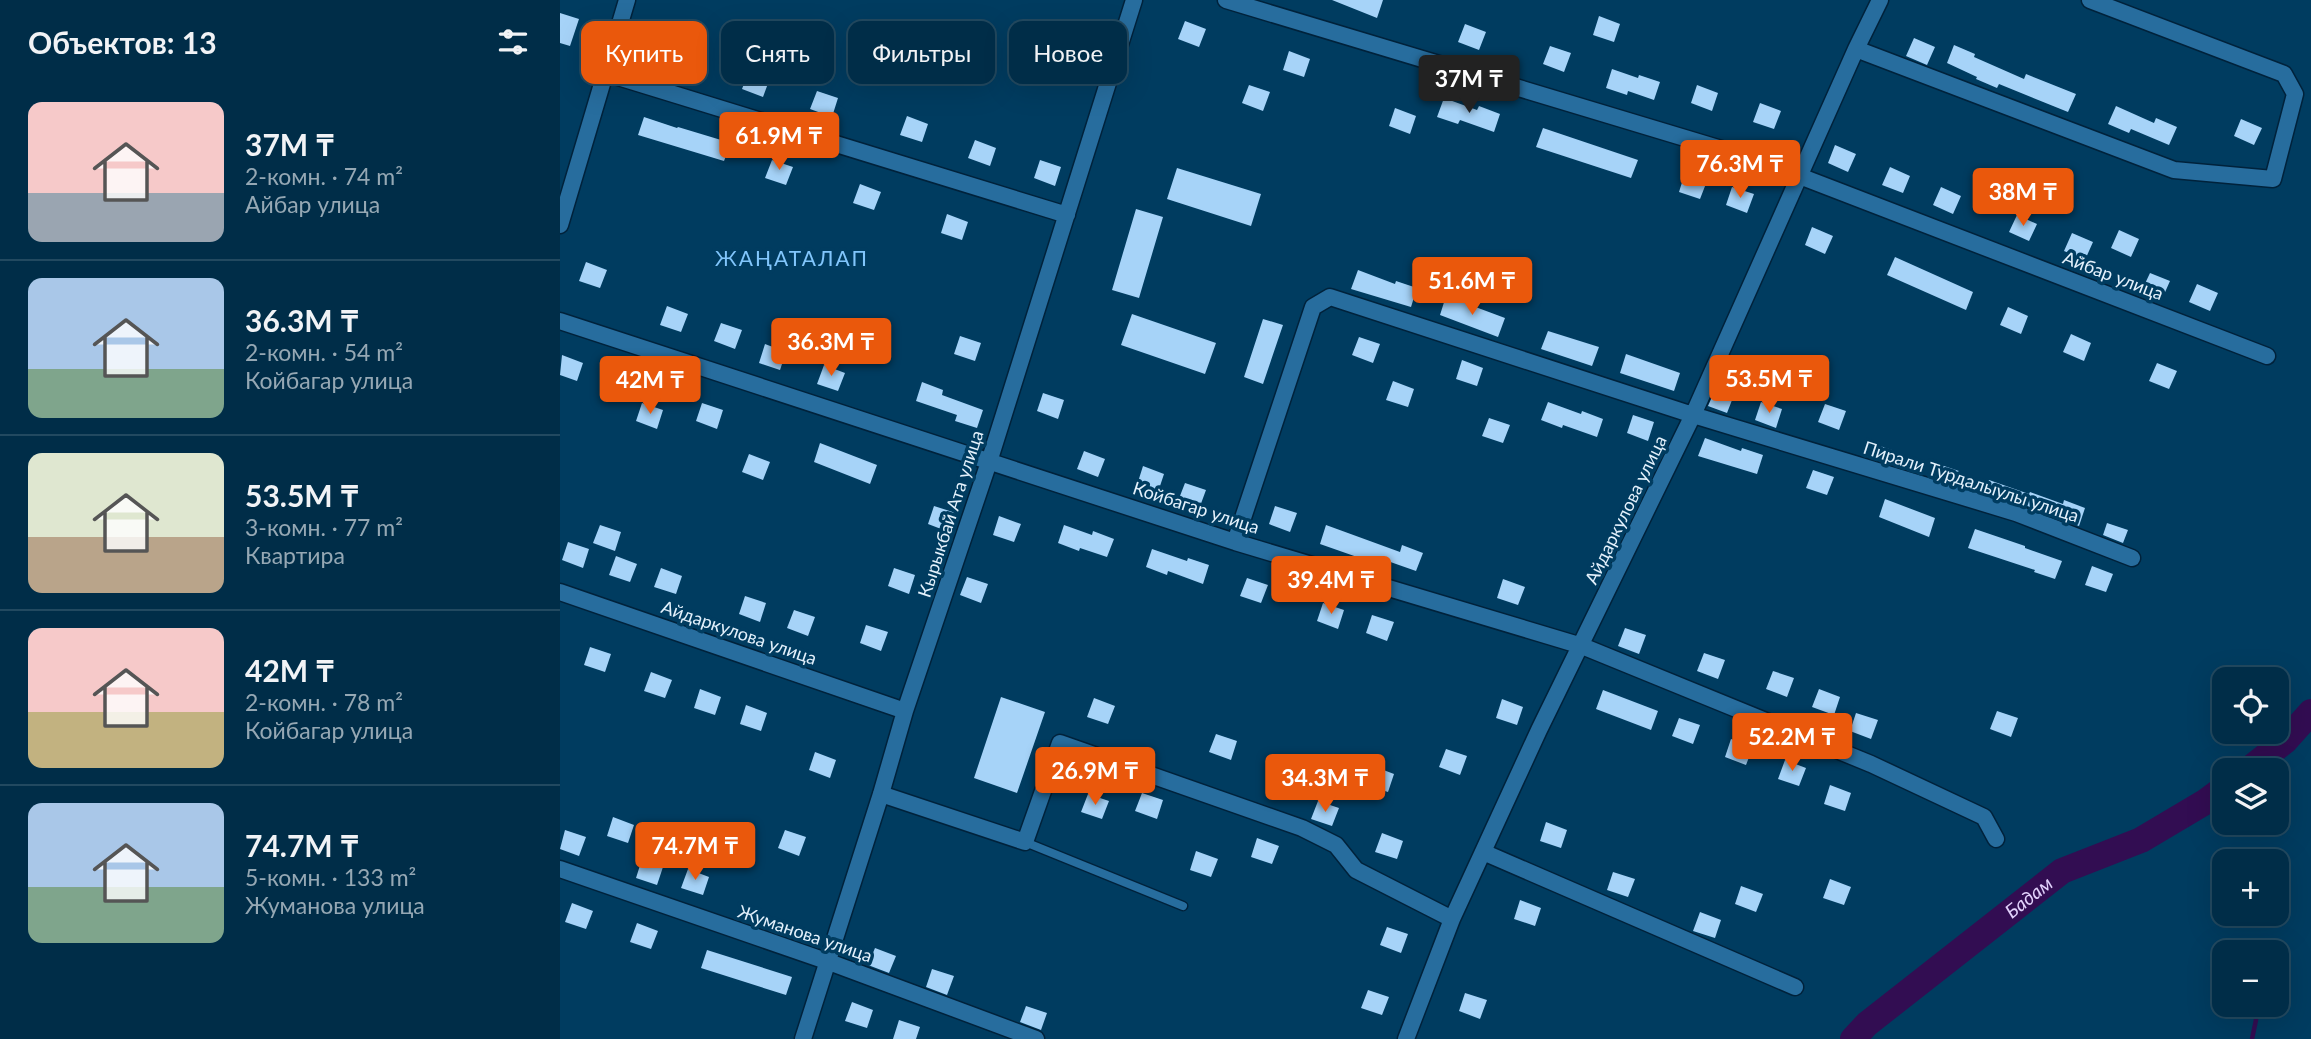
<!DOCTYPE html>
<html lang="ru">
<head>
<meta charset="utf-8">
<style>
  body { margin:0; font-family:Lato,sans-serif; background:#0e3952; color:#f1f3f6; height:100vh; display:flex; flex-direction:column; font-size:26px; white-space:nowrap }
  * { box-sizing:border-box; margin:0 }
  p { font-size:23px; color:#95a8b4 }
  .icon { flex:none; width:38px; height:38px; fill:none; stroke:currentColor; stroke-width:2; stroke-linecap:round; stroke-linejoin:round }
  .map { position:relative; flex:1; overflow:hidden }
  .sheet { display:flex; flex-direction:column; background:#002d48; width:560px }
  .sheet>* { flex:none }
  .guide { position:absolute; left:21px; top:21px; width:665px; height:63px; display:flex; gap:14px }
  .fabs { position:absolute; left:1652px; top:667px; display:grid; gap:14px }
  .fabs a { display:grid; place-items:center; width:77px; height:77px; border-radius:14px; background:#002d48; box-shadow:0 7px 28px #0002,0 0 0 2px #224960; font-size:35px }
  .price { position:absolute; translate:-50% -60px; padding:0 16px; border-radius:7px; background:#ea580c; color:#fff; font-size:23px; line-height:46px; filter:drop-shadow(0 2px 4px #0008) }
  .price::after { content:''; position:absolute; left:50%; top:42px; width:21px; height:16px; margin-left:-10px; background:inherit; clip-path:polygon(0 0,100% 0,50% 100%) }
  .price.on { background:#222; color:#fff }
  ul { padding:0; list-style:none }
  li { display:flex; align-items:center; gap:21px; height:175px; padding:0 28px }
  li+li { border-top:2px solid #224960 }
  li span { display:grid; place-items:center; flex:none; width:196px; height:140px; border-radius:14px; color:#555 }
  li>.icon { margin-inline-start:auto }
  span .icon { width:84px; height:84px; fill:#fffc; stroke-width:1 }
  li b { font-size:30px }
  h2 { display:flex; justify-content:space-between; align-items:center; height:84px; padding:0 28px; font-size:30px }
  .pill { padding:0 24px; border-radius:14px; background:#002d48; box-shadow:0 7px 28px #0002,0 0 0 2px #224960; font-size:24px; line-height:63px }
  .pill.on { background:#ea580c; color:#fff }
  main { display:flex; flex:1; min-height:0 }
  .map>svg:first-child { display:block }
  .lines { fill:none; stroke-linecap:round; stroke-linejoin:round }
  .stream { stroke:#320d52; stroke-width:4.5 }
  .river { stroke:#320d52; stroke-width:26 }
  .building { fill:#a6d3f8 }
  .service-casing { stroke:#00223b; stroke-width:11 }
  .minor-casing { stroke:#00223b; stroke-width:19 }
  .service { stroke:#276d9e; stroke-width:8 }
  .minor { stroke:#276d9e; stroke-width:16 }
  .labels { text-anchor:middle; stroke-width:7; stroke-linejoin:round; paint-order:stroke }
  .street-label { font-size:18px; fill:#e3f1fc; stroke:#003c60 }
  .water-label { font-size:19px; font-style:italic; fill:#e2d2fc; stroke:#003c60 }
  .quarter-label { font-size:21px; letter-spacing:2px; fill:#81c6fc; stroke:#003c60 }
</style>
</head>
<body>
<main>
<section class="sheet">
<h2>Объектов: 13<svg class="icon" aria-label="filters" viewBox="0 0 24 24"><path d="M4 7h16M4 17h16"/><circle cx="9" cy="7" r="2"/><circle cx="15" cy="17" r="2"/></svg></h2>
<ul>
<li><span style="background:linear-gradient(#f6c9c9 65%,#9aa5b1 0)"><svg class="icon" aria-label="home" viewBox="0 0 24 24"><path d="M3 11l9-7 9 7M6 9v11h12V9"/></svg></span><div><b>37M ₸</b><p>2-комн. · 74 m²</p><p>Айбар улица</p></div></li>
<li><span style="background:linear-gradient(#a9c7e8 65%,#7fa58c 0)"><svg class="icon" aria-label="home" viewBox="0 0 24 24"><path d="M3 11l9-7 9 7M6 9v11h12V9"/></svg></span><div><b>36.3M ₸</b><p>2-комн. · 54 m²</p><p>Койбагар улица</p></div></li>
<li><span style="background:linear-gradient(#dfe7d0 60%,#b9a48a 0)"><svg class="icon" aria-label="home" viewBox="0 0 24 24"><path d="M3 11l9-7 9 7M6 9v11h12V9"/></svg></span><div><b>53.5M ₸</b><p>3-комн. · 77 m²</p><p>Квартира</p></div></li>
<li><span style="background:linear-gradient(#f6c9c9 60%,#c2b280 0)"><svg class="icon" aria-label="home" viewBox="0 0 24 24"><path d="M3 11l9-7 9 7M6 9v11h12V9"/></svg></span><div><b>42M ₸</b><p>2-комн. · 78 m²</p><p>Койбагар улица</p></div></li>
<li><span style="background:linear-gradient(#a9c7e8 60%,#7fa58c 0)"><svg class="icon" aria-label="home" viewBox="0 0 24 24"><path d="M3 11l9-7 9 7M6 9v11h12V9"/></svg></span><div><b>74.7M ₸</b><p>5-комн. · 133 m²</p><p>Жуманова улица</p></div></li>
</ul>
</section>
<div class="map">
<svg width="1751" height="1039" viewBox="0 0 1751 1039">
  <rect width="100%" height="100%" fill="#003c60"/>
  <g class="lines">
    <path class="stream" d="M1693,948V952
      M1692,1039L1696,1020L1695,1004"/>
    <g class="river">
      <path d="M1688,770L1725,741L1751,712"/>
      <path id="s1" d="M1293,1039L1307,1024L1502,871L1581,840L1645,802L1664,788"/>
    </g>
  </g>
  <path class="building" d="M772,0H823L817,18Z
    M0,13L19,19L10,46L0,43Z
    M1039,16L1060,24L1054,42L1033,35Z
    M625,21L646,29L639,47L618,39Z
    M905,24L926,32L919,50L898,42Z
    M459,38L481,46L474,64L453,56Z
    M1354,38L1375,47L1367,65L1346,56Z
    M101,44L122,52L116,70L95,63Z
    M1394,45L1415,54L1414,57L1464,79L1466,74L1516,94L1508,112L1439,84L1437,88L1416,79L1417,77L1387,63Z
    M990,46L1011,53L1004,72L983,64Z
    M729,51L750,59L744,77L723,70Z
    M1052,69L1078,78L1079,75L1100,82L1094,100L1068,91L1067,95L1046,88Z
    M189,71L210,78L203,97L182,89Z
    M689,85L710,92L703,111L682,103Z
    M1137,85L1158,93L1152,111L1131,103Z
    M257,91L278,98L272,117L250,109Z
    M884,98L917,110L919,106L940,114L934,132L900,120L898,124L877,117Z
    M1200,103L1221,111L1214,129L1193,122Z
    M1556,106L1594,123L1596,118L1617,127L1609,145L1571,129L1569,133L1548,124Z
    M835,108L856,116L850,134L829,126Z
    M347,116L368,124L362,142L340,135Z
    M84,117L117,128L118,127L171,143L164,161L78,135Z
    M1681,119L1702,128L1694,145L1674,136Z
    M983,128L1078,160L1071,178L976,147Z
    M415,140L436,148L430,166L408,158Z
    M1275,145L1296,154L1288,172L1268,163Z
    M212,160L233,167L226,185L205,178Z
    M480,160L501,167L495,186L474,178Z
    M1330,167L1350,176L1343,193L1322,185Z
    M617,168L701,194L691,226L607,199Z
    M1125,173L1147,181L1140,199L1119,192Z
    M300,184L321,192L314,210L293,203Z
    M1172,187L1194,194L1187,213L1166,205Z
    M1381,187L1401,196L1393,214L1373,205Z
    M576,209L603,217L579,298L552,290Z
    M387,214L408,222L402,240L381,233Z
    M1457,215L1477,224L1469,241L1449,232Z
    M1252,227L1273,236L1265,254L1245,245Z
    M1559,230L1579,239L1571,257L1551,248Z
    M1512,233L1533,242L1525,260L1504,251Z
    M1335,257L1413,292L1406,310L1327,275Z
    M26,262L47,270L40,288L19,281Z
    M798,270L835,284L836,281L857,288L851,307L791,289Z
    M1590,273L1610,281L1602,299L1582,290Z
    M1637,284L1658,293L1650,311L1629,302Z
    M886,296L945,318L938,337L880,315Z
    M107,306L128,314L121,332L100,325Z
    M1448,307L1468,316L1461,334L1440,325Z
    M572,314L656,343L645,374L561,345Z
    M703,319L723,325L703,384L684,377Z
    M161,323L182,330L175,349L154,341Z
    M988,331L1039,347L1032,366L981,349Z
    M1511,334L1531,343L1524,361L1503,352Z
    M400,336L421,343L415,361L394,354Z
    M799,337L820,344L813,363L792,355Z
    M205,344L226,352L220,370L199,363Z
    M1066,354L1120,373L1114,391L1060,373Z
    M2,355L23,363L17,381L0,375Z
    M902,360L923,368L917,386L896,379Z
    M1597,363L1617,371L1609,389L1589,381Z
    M264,365L285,373L278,391L257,384Z
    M55,369L76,377L70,395L49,387Z
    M833,381L854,389L848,407L826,400Z
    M362,382L383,390L382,395L423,410L417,428L395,421L397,415L356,401Z
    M1156,388L1174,395L1167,413L1148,406Z
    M483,393L504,400L498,419L477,411Z
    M988,402L1021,414L1022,411L1043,419L1037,437L1003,425L1002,428L981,420Z
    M1201,402L1222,409L1216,428L1195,420Z
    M82,403L103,410L97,429L76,421Z
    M142,403L163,410L157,429L136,421Z
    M1265,404L1286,411L1279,430L1258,422Z
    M1073,415L1094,422L1088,441L1067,433Z
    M929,418L950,425L943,443L922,436Z
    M1145,438L1181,451L1182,448L1203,455L1197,474L1138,456Z
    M260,443L317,465L310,484L254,462Z
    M1311,443L1332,450L1327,463L1306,456Z
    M524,451L545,459L538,477L517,469Z
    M189,454L210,462L203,480L182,472Z
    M1378,464L1399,471L1395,483L1373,477Z
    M583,466L604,474L598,492L577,485Z
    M1253,470L1274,477L1267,495L1246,488Z
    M1429,480L1469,494L1470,492L1503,504L1504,500L1525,508L1519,526L1460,503L1424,492Z
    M625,483L646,490L639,509L618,501Z
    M1325,499L1375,518L1369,537L1319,517Z
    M374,506L396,513L389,532L368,524Z
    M715,506L737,513L730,532L709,524Z
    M439,516L461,524L454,542L433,535Z
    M1547,523L1568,530L1563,543L1543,535Z
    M40,525L61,532L55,551L33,543Z
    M504,525L532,535L533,531L554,539L547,557L520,548L519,551L498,543Z
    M766,525L840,552L842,545L863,553L856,571L819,558L817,564L760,544Z
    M1415,529L1465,546V548L1502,561L1495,579L1474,572L1475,570L1408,548Z
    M8,542L29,549L23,568L2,560Z
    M592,549L627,561L628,558L649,565L643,584L608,571L607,575L586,567Z
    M56,556L77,564L70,582L49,575Z
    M1532,566L1553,574L1546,592L1525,585Z
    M101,568L122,576L116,594L94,587Z
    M334,568L355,575L349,594L328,586Z
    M407,577L428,584L421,603L400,595Z
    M687,578L708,585L701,603L680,596Z
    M943,579L965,587L958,605L937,598Z
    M185,596L206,603L200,622L179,614Z
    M763,603L784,610L778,629L757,621Z
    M234,610L255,617L248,636L227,628Z
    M812,615L834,622L827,641L806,633Z
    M306,625L328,632L321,651L300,643Z
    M1065,628L1086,635L1079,654L1058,646Z
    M30,647L51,654L45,672L24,665Z
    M1144,653L1165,660L1158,679L1137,671Z
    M1213,671L1234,678L1227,697L1206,689Z
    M91,672L112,680L105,698L84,691Z
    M140,689L161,697L155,715L134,708Z
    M1259,689L1280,697L1274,715L1252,707Z
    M1043,690L1098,711L1091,730L1036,709Z
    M441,697L485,712L457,793L414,778Z
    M534,698L555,706L548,724L527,717Z
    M942,699L963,707L957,725L936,718Z
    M186,705L207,713L201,731L180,724Z
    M1437,711L1458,718L1451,737L1430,729Z
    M1296,713L1318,720L1311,739L1290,731Z
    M1119,718L1140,725L1133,744L1112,736Z
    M656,734L677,741L671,760L649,752Z
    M1171,739L1193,747L1186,765L1165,757Z
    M886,749L907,756L900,775L879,767Z
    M255,752L276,760L270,778L249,770Z
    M1225,760L1246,768L1239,786L1218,779Z
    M813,766L834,774L828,792L806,785Z
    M1270,785L1291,793L1285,811L1264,804Z
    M582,793L603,800L597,819L575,811Z
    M528,794L549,801L542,819L521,812Z
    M758,801L779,808L772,826L751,819Z
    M53,817L74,825L68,843L47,836Z
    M986,822L1007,830L1001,848L980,841Z
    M5,830L26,837L19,856L0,849Z
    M225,830L246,837L239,856L218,848Z
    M822,833L843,841L837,859L815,852Z
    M697,838L719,846L712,864L691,857Z
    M636,851L658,859L651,877L630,870Z
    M82,859L103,867L97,885L76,878Z
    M128,869L149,877L143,895L121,888Z
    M1053,872L1075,879L1068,897L1047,890Z
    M1270,879L1291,887L1284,905L1263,898Z
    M1181,886L1203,894L1196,912L1175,904Z
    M960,900L981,908L975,926L954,919Z
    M12,903L33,911L26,929L5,922Z
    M1140,912L1161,920L1155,938L1133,931Z
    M77,923L98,931L91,949L70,942Z
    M827,927L848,934L841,953L820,945Z
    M315,948L336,956L329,973L308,965Z
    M147,950L232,977L226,995L141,968Z
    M372,969L394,976L387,995L366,987Z
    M808,990L829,997L822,1015L801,1008Z
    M905,993L927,1000L920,1019L899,1011Z
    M292,1002L313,1010L307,1028L285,1021Z
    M466,1006L487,1013L481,1030L460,1022Z
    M339,1020L360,1027L356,1039H333Z"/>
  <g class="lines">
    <g class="service-casing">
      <path id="service" d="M465,842L623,906"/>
    </g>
    <g class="minor-casing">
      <path id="minor" d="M666,0L1198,160L1707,356
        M1296,49L1614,170L1713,179L1735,94L1724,74L1530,0
        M45,73L507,215
        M0,225L67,0
        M0,321L675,542L1022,646L1311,764L1424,817L1436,839
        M675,542L753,307L770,297L1133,415L1456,513L1572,558
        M0,592L345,711
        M321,794L465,842L500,743L742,828L776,845L796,870L892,919
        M923,852L1235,987
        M0,869L269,962L476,1039
        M243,1039L321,794L345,711L429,462L574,0
        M846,1039L892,919L979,730L1133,415L1296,49L1320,0"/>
    </g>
    <use href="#service" class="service"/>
    <use href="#minor" class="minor"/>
  </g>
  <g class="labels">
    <g class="street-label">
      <text transform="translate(1553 276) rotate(21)" y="6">Айбар улица</text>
      <text transform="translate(1411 482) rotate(18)" y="6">Пирали Турдалыулы улица</text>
      <text transform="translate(636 508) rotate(18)" y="6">Койбагар улица</text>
      <text transform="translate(1066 510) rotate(-64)" y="6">Айдаркулова улица</text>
      <text transform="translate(391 514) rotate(-72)" y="6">Кырыкбай Ата улица</text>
      <text transform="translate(179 633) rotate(19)" y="6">Айдаркулова улица</text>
      <text transform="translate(245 934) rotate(19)" y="6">Жуманова улица</text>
    </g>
    <g class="water-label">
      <text dy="7" stroke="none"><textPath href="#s1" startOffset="226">Бадам</textPath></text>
    </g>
    <g class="quarter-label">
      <text x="232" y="266">ЖАҢАТАЛАП</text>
    </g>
  </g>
</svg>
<div class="fabs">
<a><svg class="icon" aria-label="locate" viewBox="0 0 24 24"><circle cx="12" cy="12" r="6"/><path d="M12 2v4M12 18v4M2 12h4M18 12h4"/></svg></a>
<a><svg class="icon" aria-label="layers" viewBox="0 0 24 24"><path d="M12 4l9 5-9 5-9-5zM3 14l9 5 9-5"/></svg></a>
<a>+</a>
<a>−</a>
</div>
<b class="price on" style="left:909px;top:115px">37M ₸</b>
<b class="price" style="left:219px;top:172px">61.9M ₸</b>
<b class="price" style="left:1180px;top:200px">76.3M ₸</b>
<b class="price" style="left:1463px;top:228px">38M ₸</b>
<b class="price" style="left:912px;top:317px">51.6M ₸</b>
<b class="price" style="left:271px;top:378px">36.3M ₸</b>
<b class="price" style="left:1209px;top:415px">53.5M ₸</b>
<b class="price" style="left:90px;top:416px">42M ₸</b>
<b class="price" style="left:771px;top:616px">39.4M ₸</b>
<b class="price" style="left:1232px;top:773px">52.2M ₸</b>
<b class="price" style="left:535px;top:807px">26.9M ₸</b>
<b class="price" style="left:765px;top:814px">34.3M ₸</b>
<b class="price" style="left:135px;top:882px">74.7M ₸</b>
<div class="guide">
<a class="pill on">Купить</a>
<a class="pill">Снять</a>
<a class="pill">Фильтры</a>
<a class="pill">Новое</a>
</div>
</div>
</main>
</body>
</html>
